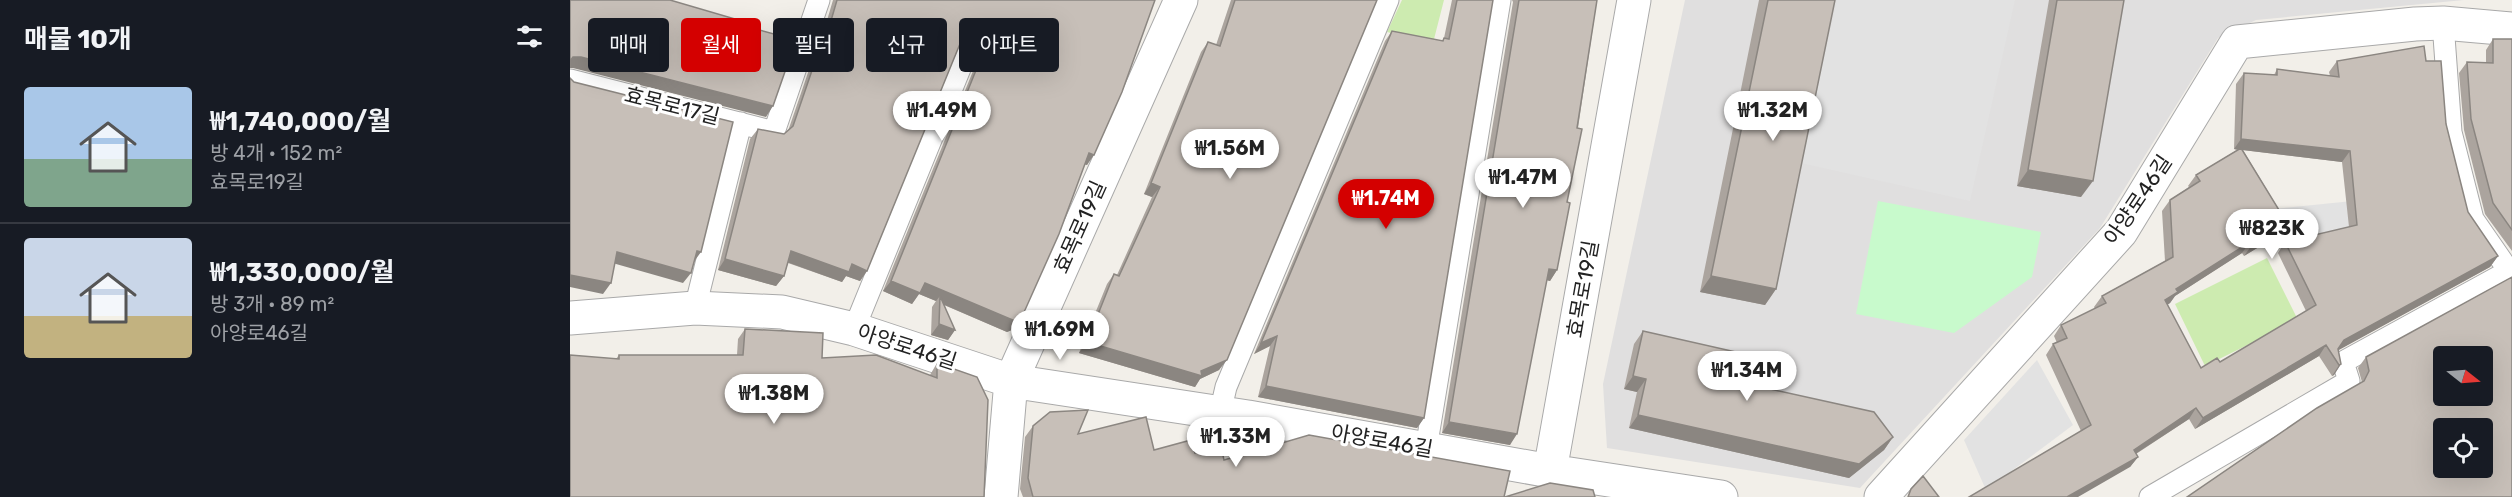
<!DOCTYPE html>
<html lang="ko">
<head>
<meta charset="utf-8">
<style>
  body { margin:0; font-family:Rubik,"Noto Sans KR",sans-serif; background:#20242c; color:#f1f3f6; height:100vh; display:flex; flex-direction:column; font-size:22px; white-space:nowrap }
  * { box-sizing:border-box; margin:0 }
  p { font-size:20px; color:#9ea1a6 }
  .icon { flex:none; width:33px; height:33px; fill:none; stroke:currentColor; stroke-width:2; stroke-linecap:round; stroke-linejoin:round }
  .map { position:relative; flex:1; overflow:hidden }
  .panel { display:flex; flex-direction:column; background:#171b24; width:570px }
  .panel>* { flex:none }
  .banner { position:absolute; left:18px; top:18px; width:570px; height:54px; display:flex; gap:12px }
  .needle { width:39px; rotate:107deg }
  .buttons { position:absolute; left:1863px; top:346px; display:grid; gap:12px }
  .buttons a { display:grid; place-items:center; width:60px; height:60px; border-radius:6px; background:#171b24; box-shadow:0 6px 24px #0002; font-size:30px }
  .price { position:absolute; translate:-50% -51px; padding:0 14px; border-radius:21px; background:#fff; color:#222; font-size:20px; line-height:39px; filter:drop-shadow(0 2px 3px #0008) }
  .price::after { content:''; position:absolute; left:50%; top:36px; width:18px; height:14px; margin-left:-9px; background:inherit; clip-path:polygon(0 0,100% 0,50% 100%) }
  .price.selected { background:#d40000; color:#fff }
  ul { padding:0; list-style:none }
  li { display:flex; align-items:center; gap:18px; height:150px; padding:0 24px }
  li+li { border-top:2px solid #363941 }
  li span { display:grid; place-items:center; flex:none; width:168px; height:120px; border-radius:6px; color:#555 }
  li>.icon { margin-inline-start:auto }
  span .icon { width:72px; height:72px; fill:#fffc; stroke-width:1 }
  li b { font-size:26px }
  h2 { display:flex; justify-content:space-between; align-items:center; height:72px; padding:0 24px; font-size:26px }
  .chip { padding:0 21px; border-radius:6px; background:#171b24; box-shadow:0 6px 24px #0002; font-size:21px; line-height:54px }
  .chip.selected { background:#d40000; color:#fff }
  main { display:flex; flex:1; min-height:0 }
  .map>svg:first-child { display:block }
  .residential { fill:#e0dfdf }
  .grass { fill:#cdebb0 }
  .park { fill:#c8facc }
  .parking { fill:#e2e2e2 }
  .lines { fill:none; stroke-linecap:round; stroke-linejoin:round }
  .service-casing { stroke:#a9a9a9; stroke-width:23 }
  .minor-casing { stroke:#a9a9a9; stroke-width:35 }
  .service { stroke:#fff; stroke-width:21 }
  .minor { stroke:#fff; stroke-width:33 }
  .wall { fill:#aba49e; fill-rule:evenodd }
  .shaded-wall { fill:#8b8681 }
  .building { fill:#c7bfb8; stroke:#8b8681; stroke-width:1.5; fill-rule:evenodd }
  .labels { text-anchor:middle; stroke-width:6; stroke-linejoin:round; paint-order:stroke }
  .street-label { font-size:21px; fill:#222; stroke:#fff }
</style>
</head>
<body>
<main>
<section class="panel">
<h2>매물 10개<svg class="icon" aria-label="filters" viewBox="0 0 24 24"><path d="M4 7h16M4 17h16"/><circle cx="9" cy="7" r="2"/><circle cx="15" cy="17" r="2"/></svg></h2>
<ul>
<li><span style="background:linear-gradient(#a9c7e8 60%,#7fa58c 0)"><svg class="icon" aria-label="home" viewBox="0 0 24 24"><path d="M3 11l9-7 9 7M6 9v11h12V9"/></svg></span><div><b>₩1,740,000/월</b><p>방 4개 · 152 m²</p><p>효목로19길</p></div></li>
<li><span style="background:linear-gradient(#c9d6e8 65%,#c2b280 0)"><svg class="icon" aria-label="home" viewBox="0 0 24 24"><path d="M3 11l9-7 9 7M6 9v11h12V9"/></svg></span><div><b>₩1,330,000/월</b><p>방 3개 · 89 m²</p><p>아양로46길</p></div></li>
</ul>
</section>
<div class="map">
<svg width="1942" height="497" viewBox="0 0 1942 497">
  <rect width="100%" height="100%" fill="#f2efe9"/>
  <path class="residential" d="M1115,0H1894L1686,20L1648,38L1530,228L1290,488L1037,448L1033,384Z"/>
  <path class="grass" d="M832,0H874L863,43L817,32Z
    M1697,258L1728,320L1635,366L1605,304Z"/>
  <path class="park" d="M1308,201L1471,232L1462,277L1384,333L1286,314Z"/>
  <path class="parking" d="M1267,0H1445L1400,201L1231,163Z
    M1861,193L1866,216L1720,244L1704,209Z
    M1467,360L1503,425L1416,490L1394,440Z"/>
  <g class="lines">
    <g class="service-casing">
      <path id="service" d="M1873,23L1881,132L1903,219L1939,271L1942,273
        M0,80L204,132L249,0
        M125,308L171,123
        M284,329L398,49
        M650,413L656,387L818,0
        M856,449L930,0
        M1580,497L1779,381L1773,362L1939,271"/>
    </g>
    <g class="minor-casing">
      <path id="minor" d="M0,318L125,308L212,312L284,329L441,381L678,417L980,471L1151,497
        M980,471L1064,0
        M431,497L441,381L611,0
        M1311,497L1551,232L1667,42L1845,24L1873,23L1942,29"/>
    </g>
    <use href="#service" class="service"/>
    <use href="#minor" class="minor"/>
  </g>
  <path class="wall" d="M263,0H585L517,165L514,164L451,319L444,329L437,332L374,305L385,330L378,340L361,335L362,307L366,301L349,294L342,304L313,291L410,54L408,42L402,37L392,39L297,271L290,281L276,276L272,282L218,263L214,276L206,286L148,270L180,139L188,129L214,134L218,131L243,58L248,51Z
    M661,0H807L649,370L630,379L625,387L509,353L537,284L544,274L547,275L582,197L574,194L631,52L638,42L646,45Z
    M882,0H923L854,418L847,428L688,397L700,346L684,354L815,41L822,31L872,41L874,38Z
    M942,0H1027L987,270L980,281L977,280L940,445L872,433L943,2Z
    M1189,0H1265L1206,289L1195,305L1130,292Z
    M1479,0H1554L1511,197L1447,186Z
    M1923,39H1942V251L1915,214L1894,130L1889,73L1897,62H1916V50Z
    M1767,61H1856L1876,124L1898,212L1928,256L1920,267L1768,350L1771,364L1764,375L1762,376L1749,356L1625,429L1619,419L1566,454L1568,457L1560,467L1511,431L1476,355L1483,344L1487,343L1484,336L1491,325L1525,309L1524,307L1532,296L1595,261L1592,211L1600,200L1619,187L1618,186L1626,175L1667,150L1664,149L1666,84L1674,73L1704,75L1707,69L1760,76L1759,72ZM1673,150L1772,162L1779,227L1715,242L1708,253L1736,311L1650,362L1631,368L1597,305L1600,303L1605,296L1672,253L1674,256L1710,234L1717,223Z
    M1942,277L1792,382L1788,368L1796,357Z
    M175,329L252,358L360,375L367,363L414,497L46,359L49,355H167L168,339Z
    M1073,331L1191,387L1323,437L1314,450L1279,478L1059,428L1067,392L1054,389L1064,344Z
    M463,426L508,434L584,450L625,453L654,460L934,497H453L450,489L455,437Z"/>
  <path class="shaded-wall" d="M410,26L402,37L391,39L386,44L398,28Z
    M3,57H11L203,106L196,117L3,68H0V61Z
    M1671,139L1780,151L1772,162L1664,149Z
    M519,153L524,155L517,165L511,163Z
    M1458,170L1523,181L1511,197L1447,186Z
    M581,183L590,187L582,197L574,194Z
    M1717,223L1710,234L1674,256L1682,245Z
    M1680,242L1672,253L1605,296L1600,303L1587,311L1595,300L1606,289Z
    M127,251L131,252L123,263Z
    M221,251L282,264L297,271L290,281L276,276L272,282L214,261Z
    M47,252L121,273L113,283L39,262Z
    M1928,256L1920,267L1767,351L1774,340Z
    M155,259L214,276L206,286L148,270Z
    M979,269L987,270L980,281L972,279Z
    M0,275L41,283L33,294L0,287Z
    M1141,276L1206,289L1195,305L1130,292Z
    M321,281L355,283L451,319L444,329L437,332L370,303V296L366,301L349,294L342,304L313,291Z
    M369,324L385,330L378,340L361,335Z
    M707,336L700,346L684,354L691,343Z
    M517,342L631,371L657,360L649,370L630,379L625,387L509,353Z
    M1756,345L1749,356L1625,429L1633,418Z
    M1771,364L1764,375L1762,376L1769,365Z
    M1063,376L1076,379L1067,392L1054,389Z
    M696,386L854,418L847,428L688,397Z
    M1626,408L1619,419L1556,460L1564,450Z
    M1068,415L1323,437L1314,450L1279,478L1059,428Z
    M879,422L947,434L940,445L872,433Z
    M1568,457L1560,467L1508,497H1497Z"/>
  <path class="building" d="M0,0H100L165,19L164,23L226,40L203,106L11,57H3L0,61Z
    M267,0H585L552,92L524,155L519,153L489,234L451,319L445,321L355,283L350,293L321,281L417,43L416,31L410,26L398,28L394,34L297,271L282,264L279,272L221,251L214,276L155,259L188,129L214,134L223,126L250,47L253,48Z
    M665,0H807L657,360L631,371L632,376L517,342L544,274L549,276L590,187L581,183L638,42L650,46Z
    M887,0H923L854,418L696,386L707,336L691,343L822,31L873,41L874,38L879,39Z
    M949,0H1027L1007,128L1012,129L997,202L1000,203L987,270L979,269L947,434L879,422Z
    M1198,0H1265L1206,289L1141,276Z
    M1487,0H1554L1523,181L1458,170Z
    M1923,39H1942V230L1923,203L1901,119L1897,62L1923,63Z
    M1854,46L1856,61H1871L1876,124L1898,212L1928,256L1774,340L1768,349L1771,364L1769,365L1756,345L1633,418L1626,408L1564,450L1568,457L1497,497H1399L1521,425L1483,344L1497,338L1491,325L1536,303L1532,296L1603,257L1600,200L1630,181L1626,175L1671,148L1717,223L1682,245L1680,242L1606,289L1608,292L1595,300L1631,368L1647,358L1650,362L1746,305L1715,242L1787,225L1780,151L1671,139L1674,73L1707,75V69L1769,77L1767,61Z
    M0,78L4,82L163,122L131,252L127,251L121,273L47,252L41,283L0,275Z
    M1942,277V497H1617L1747,408L1794,381L1799,371L1796,357ZM1874,357H1912V396H1874ZM1874,429H1912V468H1874Z
    M370,296L385,330L369,324Z
    M175,329L253,333L252,358L306,355L367,378V363L407,377L418,400L414,497H0V355L49,359V355H173Z
    M1073,331L1197,359L1191,387L1304,412L1323,437L1289,464L1068,415L1076,379L1063,376Z
    M518,410L508,434L576,417L584,450L621,440L625,453L651,446L654,460L739,435L940,471L934,497H463L458,478L463,426L480,412Z
    M1353,476L1369,497H1338L1341,489Z
    M980,483L1023,490L1025,497H935Z"/>
  <g class="labels">
    <g class="street-label">
      <text transform="translate(102 106) rotate(14)" y="7">효목로17길</text>
      <text transform="translate(1568 200) rotate(-56)" y="7">아양로46길</text>
      <text transform="translate(510 227) rotate(-66)" y="7">효목로19길</text>
      <text transform="translate(1013 289) rotate(-80)" y="7">효목로19길</text>
      <text transform="translate(337 347) rotate(18)" y="7">아양로46길</text>
      <text transform="translate(812 441) rotate(10)" y="7">아양로46길</text>
    </g>
  </g>
</svg>
<div class="buttons">
<a><svg class="needle" viewBox="-14 -14 28 28"><path d="M0-13l5 13h-10z" fill="#e53935"/><path d="M0 13l5-13h-10z" fill="#9ea1a6"/></svg></a>
<a><svg class="icon" aria-label="locate" viewBox="0 0 24 24"><circle cx="12" cy="12" r="6"/><path d="M12 2v4M12 18v4M2 12h4M18 12h4"/></svg></a>
</div>
<b class="price" style="left:372px;top:142px">₩1.49M</b>
<b class="price" style="left:1203px;top:142px">₩1.32M</b>
<b class="price" style="left:660px;top:180px">₩1.56M</b>
<b class="price" style="left:953px;top:209px">₩1.47M</b>
<b class="price selected" style="left:816px;top:230px">₩1.74M</b>
<b class="price" style="left:1702px;top:260px">₩823K</b>
<b class="price" style="left:490px;top:361px">₩1.69M</b>
<b class="price" style="left:1177px;top:402px">₩1.34M</b>
<b class="price" style="left:204px;top:425px">₩1.38M</b>
<b class="price" style="left:666px;top:468px">₩1.33M</b>
<div class="banner">
<a class="chip">매매</a>
<a class="chip selected">월세</a>
<a class="chip">필터</a>
<a class="chip">신규</a>
<a class="chip">아파트</a>
</div>
</div>
</main>
</body>
</html>
